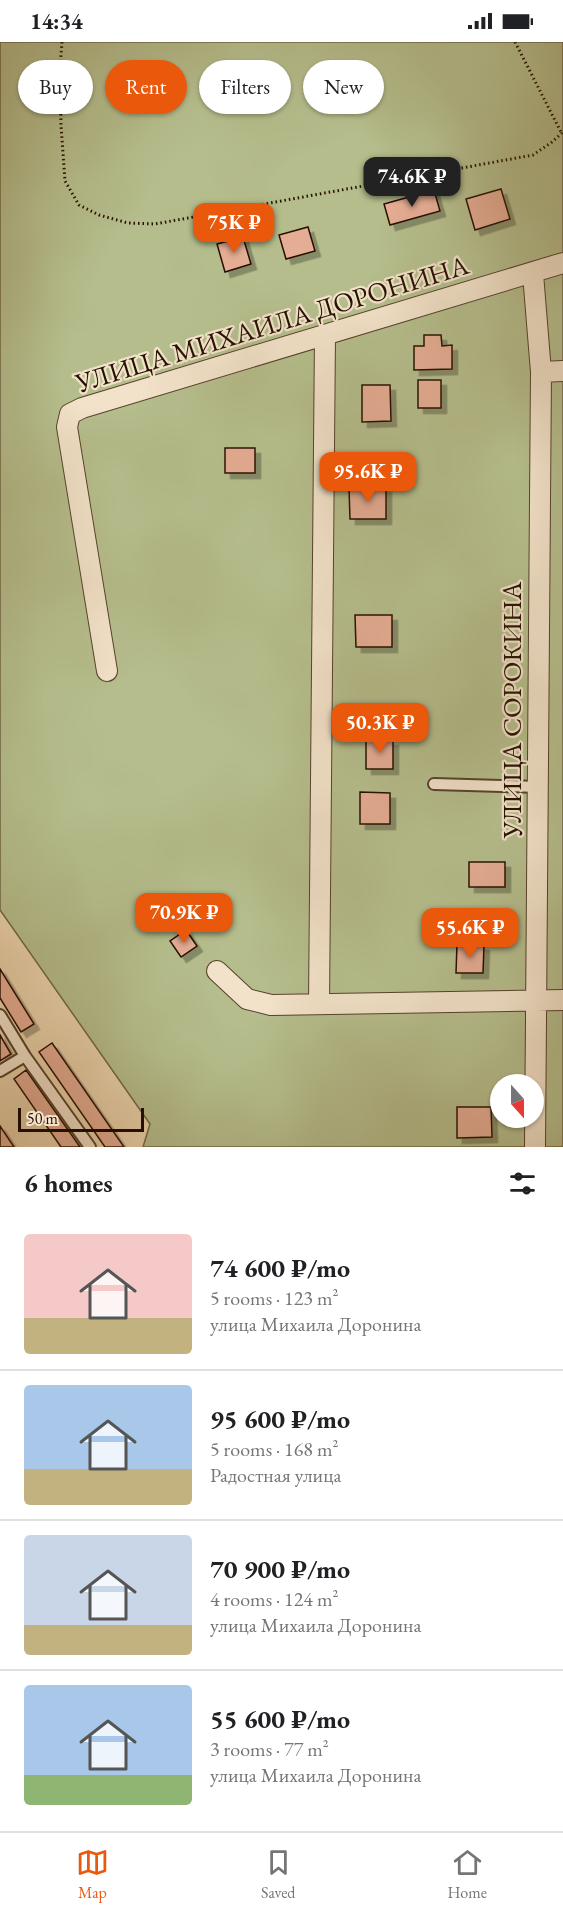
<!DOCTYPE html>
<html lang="en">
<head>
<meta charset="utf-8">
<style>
  body { margin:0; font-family:"EB Garamond",serif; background:#f6f6f6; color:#202124; height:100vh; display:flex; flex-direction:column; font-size:22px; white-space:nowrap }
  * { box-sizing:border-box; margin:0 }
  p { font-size:20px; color:#757577 }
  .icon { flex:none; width:33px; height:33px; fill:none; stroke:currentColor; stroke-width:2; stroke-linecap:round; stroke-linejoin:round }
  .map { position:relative; height:1105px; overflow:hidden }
  .drawer { display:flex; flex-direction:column; background:#fff; flex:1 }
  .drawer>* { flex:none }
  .guide { position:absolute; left:18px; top:18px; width:528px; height:54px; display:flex; gap:12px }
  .needle { width:39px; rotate:159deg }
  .tools { position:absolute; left:490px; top:1032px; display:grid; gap:12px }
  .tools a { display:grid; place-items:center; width:54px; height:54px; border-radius:50%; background:#fff; box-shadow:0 2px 4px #0004; font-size:30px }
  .scale { position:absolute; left:18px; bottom:15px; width:126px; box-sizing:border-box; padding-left:6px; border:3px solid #261100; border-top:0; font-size:16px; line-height:21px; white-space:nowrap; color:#261100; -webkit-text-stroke:4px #f2e2c9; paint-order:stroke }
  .price { position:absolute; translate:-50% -51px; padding:0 14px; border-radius:12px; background:#ea580c; color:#fff; font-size:20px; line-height:39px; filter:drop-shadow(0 2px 3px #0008) }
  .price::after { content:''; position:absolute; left:50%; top:36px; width:18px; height:14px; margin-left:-9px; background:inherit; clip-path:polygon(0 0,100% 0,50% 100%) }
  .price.current { background:#222; color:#fff }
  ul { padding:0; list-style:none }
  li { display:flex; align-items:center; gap:18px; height:150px; padding:0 24px }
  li+li { border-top:2px solid #e0e0e0 }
  li span { display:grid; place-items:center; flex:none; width:168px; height:120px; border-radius:6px; color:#555 }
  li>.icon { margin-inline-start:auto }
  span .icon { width:72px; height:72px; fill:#fffc; stroke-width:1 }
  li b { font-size:26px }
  h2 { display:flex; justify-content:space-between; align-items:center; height:72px; padding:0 24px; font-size:26px }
  .tag { padding:0 21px; border-radius:27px; background:#fff; box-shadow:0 2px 4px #0004; font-size:21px; line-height:54px }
  .tag.current { background:#ea580c; color:#fff }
  .status { display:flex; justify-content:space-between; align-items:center; height:42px; padding:0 30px; background:#fff; direction:ltr }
  .status svg { height:16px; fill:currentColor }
  .menu { display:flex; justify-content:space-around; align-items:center; height:84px; border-top:2px solid #e0e0e0; background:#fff; font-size:16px; color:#757577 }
  .menu a { display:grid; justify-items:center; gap:3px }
  .menu .current { color:#ea580c }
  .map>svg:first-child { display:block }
  .green { fill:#b5bd8c; stroke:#6e6746; stroke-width:1.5; fill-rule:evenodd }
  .building { fill:#e5ad94; stroke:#261100; stroke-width:1.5; filter:url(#shadow) }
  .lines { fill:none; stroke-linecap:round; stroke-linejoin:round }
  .lane-casing { stroke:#57422b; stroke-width:14 }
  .street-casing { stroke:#57422b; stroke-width:22 }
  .path { stroke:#261100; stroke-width:3; stroke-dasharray:1.5 3; stroke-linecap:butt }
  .lane { stroke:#f2e2c9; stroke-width:10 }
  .street { stroke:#f2e2c9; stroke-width:20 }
  .labels { text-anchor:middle; stroke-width:4.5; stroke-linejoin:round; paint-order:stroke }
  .street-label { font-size:27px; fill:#261100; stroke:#f2e2c9 }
</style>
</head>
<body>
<div class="status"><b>14:34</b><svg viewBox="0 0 49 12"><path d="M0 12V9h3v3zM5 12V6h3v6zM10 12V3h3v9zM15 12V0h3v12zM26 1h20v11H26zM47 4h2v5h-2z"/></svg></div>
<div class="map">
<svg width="563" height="1105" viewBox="0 0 563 1105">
  <defs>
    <filter id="shadow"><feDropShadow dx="5.5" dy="5.5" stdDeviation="0" flood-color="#0004"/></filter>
  </defs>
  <rect width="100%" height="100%" fill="#ebd3ac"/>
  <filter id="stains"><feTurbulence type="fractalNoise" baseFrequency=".00333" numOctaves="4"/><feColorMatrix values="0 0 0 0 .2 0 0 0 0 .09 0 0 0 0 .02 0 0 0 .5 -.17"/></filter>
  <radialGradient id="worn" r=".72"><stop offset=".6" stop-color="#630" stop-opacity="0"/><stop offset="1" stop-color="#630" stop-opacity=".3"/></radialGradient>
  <path class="green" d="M0,0H563V1105H143L150,1082L0,868ZM501,1042H534V1076H501Z"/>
  <path class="building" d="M501,147L510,177L475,188L466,157Z
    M434,148L440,169L390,183L384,162Z
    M308,185L315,209L286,217L279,193Z
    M243,195L251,222L225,230L217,202Z
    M424,293H441L442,304L452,303V327L414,328V304H424Z
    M418,338H441V366H418Z
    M362,343H390L391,379L362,380Z
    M225,406H255V431H225Z
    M386,445V477H350L349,446Z
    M355,573H392V605H356Z
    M366,698H393V727H366Z
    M360,750L390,751V782H360Z
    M469,820H505V845H469Z
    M186,888L197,904L181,915L170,899Z
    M457,902L484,903L483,931H456Z
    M0,927L34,982L21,990L0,956Z
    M0,993L11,1012L0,1019Z
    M52,1001L124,1105H105L39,1010Z
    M26,1028L80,1105H61L14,1037Z
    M457,1065H491L492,1095L457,1096Z
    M0,1084L14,1105H0Z"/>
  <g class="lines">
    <g class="lane-casing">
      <path id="lane" d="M434,742L539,745
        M0,973L25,1014L90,1105
        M0,1029L25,1014"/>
    </g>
    <g class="street-casing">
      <path id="street" d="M533,232L541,330L535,1105
        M541,330L563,329
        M107,629L67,385L70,372L82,366L563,221
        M217,929L247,957L271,963L563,958
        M319,962L325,293"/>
    </g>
    <path class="path" d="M62,0L60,26L61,83L65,139L79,163L99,173L128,181L155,182L533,113L552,100L563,90
      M515,0L561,90"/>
    <use href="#lane" class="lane"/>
    <use href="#street" class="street"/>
  </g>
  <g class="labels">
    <g class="street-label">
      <text transform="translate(272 282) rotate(-17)" y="9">УЛИЦА МИХАИЛА ДОРОНИНА</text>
      <text transform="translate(512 668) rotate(-90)" y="9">УЛИЦА СОРОКИНА</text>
    </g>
  </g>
  <rect width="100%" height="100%" filter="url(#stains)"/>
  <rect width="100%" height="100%" fill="url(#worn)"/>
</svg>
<div class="tools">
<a><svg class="needle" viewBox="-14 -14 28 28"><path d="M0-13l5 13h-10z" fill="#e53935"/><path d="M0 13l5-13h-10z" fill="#757577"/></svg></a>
</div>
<div class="scale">50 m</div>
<b class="price current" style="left:412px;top:166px">74.6K ₽</b>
<b class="price" style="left:234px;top:212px">75K ₽</b>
<b class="price" style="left:368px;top:461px">95.6K ₽</b>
<b class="price" style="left:380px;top:712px">50.3K ₽</b>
<b class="price" style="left:184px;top:902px">70.9K ₽</b>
<b class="price" style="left:470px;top:917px">55.6K ₽</b>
<div class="guide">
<a class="tag">Buy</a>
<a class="tag current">Rent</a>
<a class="tag">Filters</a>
<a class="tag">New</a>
</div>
</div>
<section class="drawer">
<h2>6 homes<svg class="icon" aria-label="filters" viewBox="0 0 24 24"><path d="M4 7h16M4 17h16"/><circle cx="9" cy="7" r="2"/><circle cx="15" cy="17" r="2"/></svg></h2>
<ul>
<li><span style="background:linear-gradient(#f6c9c9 70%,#c2b280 0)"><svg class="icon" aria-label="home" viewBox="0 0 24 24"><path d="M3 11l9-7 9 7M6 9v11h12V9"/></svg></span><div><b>74 600 ₽/mo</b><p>5 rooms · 123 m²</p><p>улица Михаила Доронина</p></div></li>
<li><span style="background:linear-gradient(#a9c7e8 70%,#c2b280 0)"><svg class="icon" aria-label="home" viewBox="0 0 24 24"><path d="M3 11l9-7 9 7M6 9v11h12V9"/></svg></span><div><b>95 600 ₽/mo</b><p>5 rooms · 168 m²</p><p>Радостная улица</p></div></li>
<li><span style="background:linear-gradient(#c9d6e8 75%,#c2b280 0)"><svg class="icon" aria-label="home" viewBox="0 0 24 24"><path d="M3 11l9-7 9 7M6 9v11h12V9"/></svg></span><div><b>70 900 ₽/mo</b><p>4 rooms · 124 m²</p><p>улица Михаила Доронина</p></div></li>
<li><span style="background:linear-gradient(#a9c7e8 75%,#8fb573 0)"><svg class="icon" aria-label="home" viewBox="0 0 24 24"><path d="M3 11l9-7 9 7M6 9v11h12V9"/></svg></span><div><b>55 600 ₽/mo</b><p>3 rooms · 77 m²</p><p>улица Михаила Доронина</p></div></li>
</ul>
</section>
<nav class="menu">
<a class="current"><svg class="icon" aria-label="map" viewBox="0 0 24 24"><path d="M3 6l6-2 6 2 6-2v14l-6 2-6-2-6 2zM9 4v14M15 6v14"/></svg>Map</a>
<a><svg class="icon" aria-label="saved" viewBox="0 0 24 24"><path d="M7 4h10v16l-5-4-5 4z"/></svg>Saved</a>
<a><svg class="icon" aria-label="home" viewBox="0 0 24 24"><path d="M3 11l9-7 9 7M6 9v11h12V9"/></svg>Home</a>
</nav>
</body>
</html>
